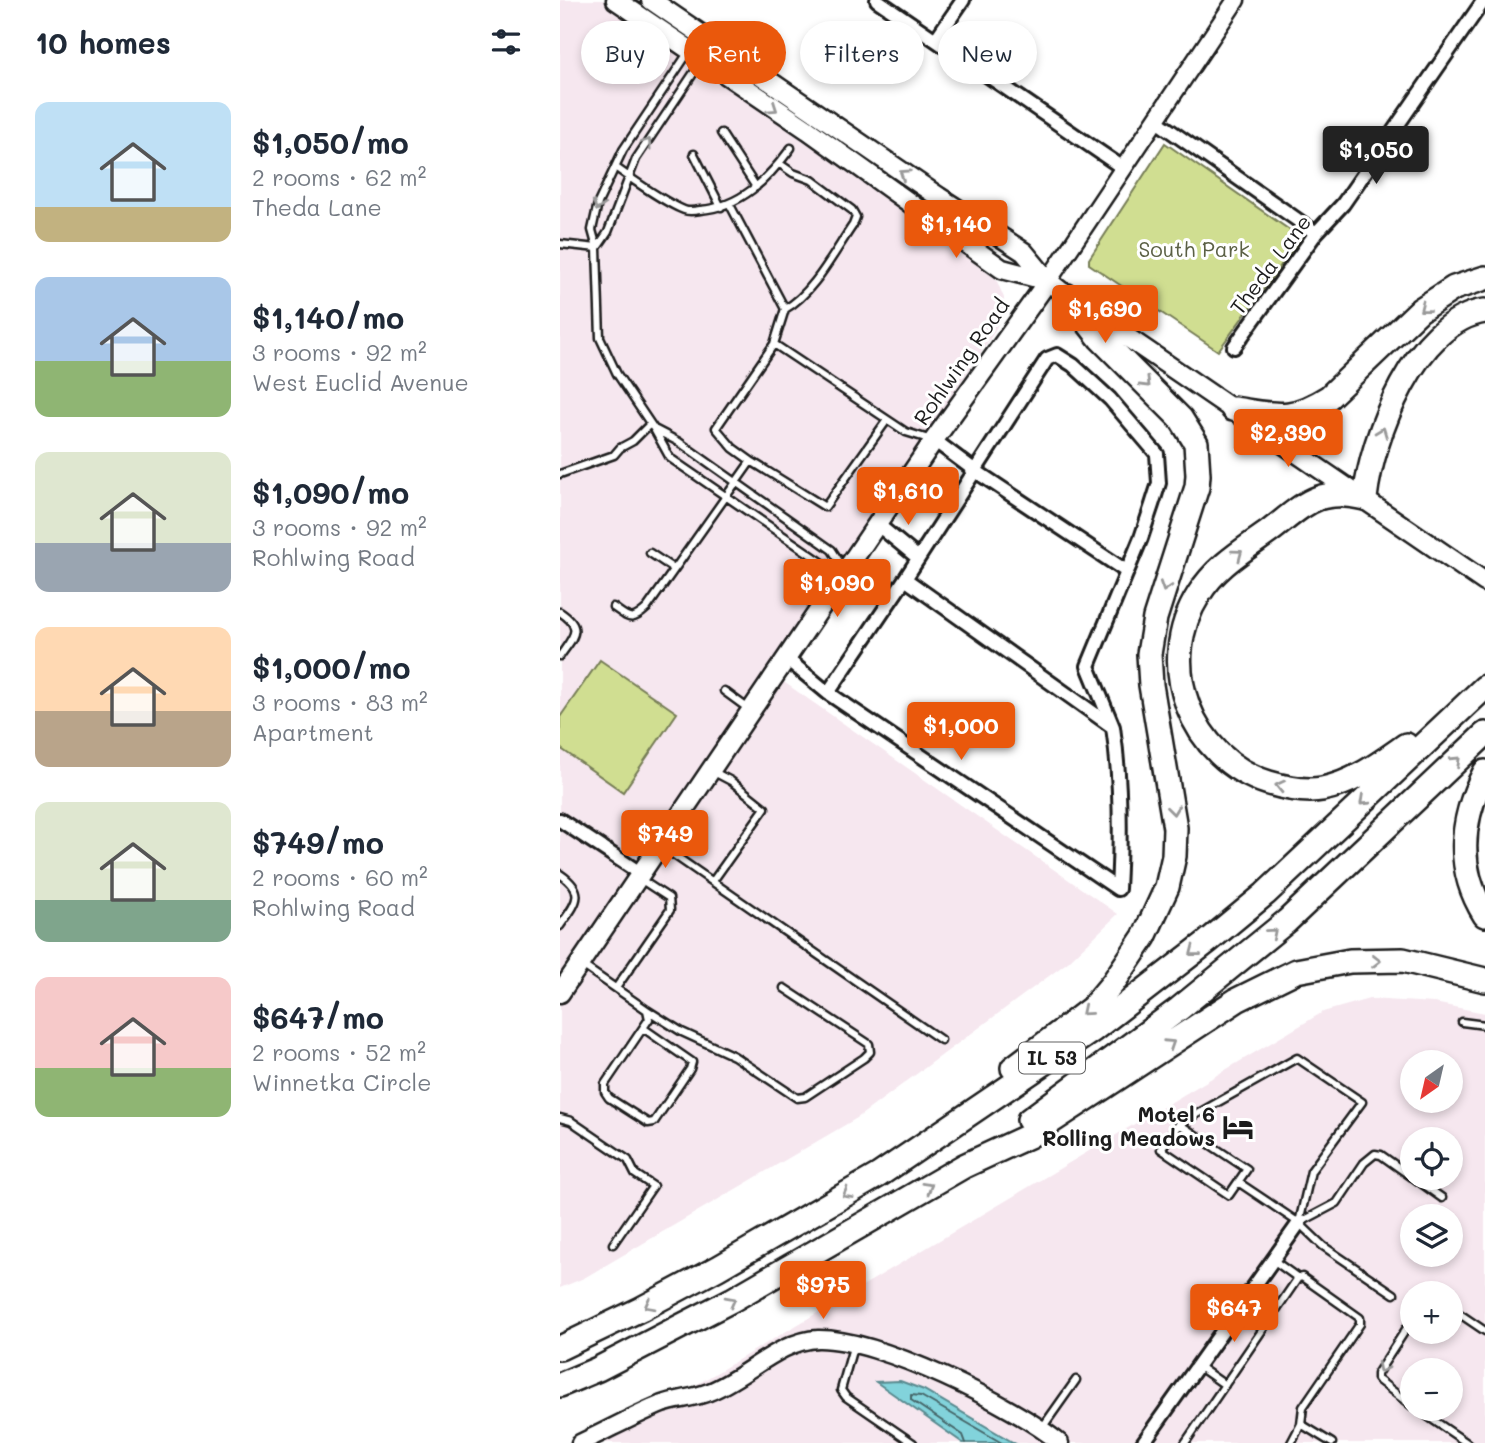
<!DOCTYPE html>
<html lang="en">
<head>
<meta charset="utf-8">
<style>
  body { margin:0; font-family:Mali,sans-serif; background:#f6f6f7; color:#1f2937; height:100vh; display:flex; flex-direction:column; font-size:26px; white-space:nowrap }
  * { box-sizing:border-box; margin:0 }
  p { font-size:23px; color:#747a83 }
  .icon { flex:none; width:38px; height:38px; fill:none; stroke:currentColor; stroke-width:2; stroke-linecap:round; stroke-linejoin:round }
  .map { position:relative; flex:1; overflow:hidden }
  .sheet { display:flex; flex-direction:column; background:#fff; width:560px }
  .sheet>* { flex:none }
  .top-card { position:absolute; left:21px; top:21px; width:665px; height:63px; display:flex; gap:14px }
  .needle { width:46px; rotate:214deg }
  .controls { position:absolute; left:840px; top:1050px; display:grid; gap:14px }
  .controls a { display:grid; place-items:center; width:63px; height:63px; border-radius:50%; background:#fff; box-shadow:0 4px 10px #0003; font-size:35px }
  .price { position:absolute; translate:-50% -60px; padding:0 16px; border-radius:7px; background:#ea580c; color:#fff; font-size:23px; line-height:46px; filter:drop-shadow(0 2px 4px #0008) }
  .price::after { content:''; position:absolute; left:50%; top:42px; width:21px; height:16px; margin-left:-10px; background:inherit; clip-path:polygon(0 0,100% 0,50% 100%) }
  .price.on { background:#222; color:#fff }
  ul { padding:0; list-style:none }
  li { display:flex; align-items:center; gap:21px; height:175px; padding:0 35px }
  li span { display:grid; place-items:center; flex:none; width:196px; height:140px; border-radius:14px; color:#555 }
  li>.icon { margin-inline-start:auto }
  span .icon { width:84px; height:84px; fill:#fffc; stroke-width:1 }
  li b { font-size:30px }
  h2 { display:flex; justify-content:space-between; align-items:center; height:84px; padding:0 35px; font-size:30px }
  .pill { padding:0 24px; border-radius:32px; background:#fff; box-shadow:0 4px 10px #0003; font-size:24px; line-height:63px }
  .pill.on { background:#ea580c; color:#fff }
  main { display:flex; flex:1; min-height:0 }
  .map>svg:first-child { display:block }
  .built { fill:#f6e7ef; fill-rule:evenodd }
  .green { fill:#d0de91; stroke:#767d56; stroke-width:2 }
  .water { fill:#82d3db; stroke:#598a8f; stroke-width:2 }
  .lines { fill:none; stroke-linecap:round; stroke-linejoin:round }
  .shore { stroke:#456568; stroke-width:2 }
  .service-casing { stroke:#1c1c1c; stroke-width:11 }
  .minor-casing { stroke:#1c1c1c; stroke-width:18 }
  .tertiary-casing { stroke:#1c1c1c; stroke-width:21 }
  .secondary-casing { stroke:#1c1c1c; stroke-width:23 }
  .motorway-casing { stroke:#1c1c1c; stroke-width:28 }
  .service { stroke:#fff; stroke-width:6 }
  .minor { stroke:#fff; stroke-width:12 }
  .tertiary { stroke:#fff; stroke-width:16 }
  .secondary { stroke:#fff; stroke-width:18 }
  .motorway { stroke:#fff; stroke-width:23 }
  .oneway { stroke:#999 }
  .labels { text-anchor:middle; stroke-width:6; stroke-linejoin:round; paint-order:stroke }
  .shield { fill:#fff; stroke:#606060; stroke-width:2 }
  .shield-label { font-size:19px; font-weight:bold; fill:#1c1c1c }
  .park-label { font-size:21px; fill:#5b6045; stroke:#fff }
  .street-label { font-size:21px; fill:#1c1c1c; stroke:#fff }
  .poi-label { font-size:21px; font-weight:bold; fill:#1c1c1c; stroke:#fff; text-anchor:end }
</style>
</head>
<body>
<main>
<section class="sheet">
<h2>10 homes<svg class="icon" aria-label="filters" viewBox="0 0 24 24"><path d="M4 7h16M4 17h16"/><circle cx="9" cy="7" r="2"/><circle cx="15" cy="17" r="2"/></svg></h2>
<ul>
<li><span style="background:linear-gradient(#bfe0f5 75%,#c2b280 0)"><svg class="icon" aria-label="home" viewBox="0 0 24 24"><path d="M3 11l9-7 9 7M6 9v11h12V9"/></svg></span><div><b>$1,050/mo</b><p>2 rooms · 62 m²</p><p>Theda Lane</p></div></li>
<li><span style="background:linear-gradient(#a9c7e8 60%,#8fb573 0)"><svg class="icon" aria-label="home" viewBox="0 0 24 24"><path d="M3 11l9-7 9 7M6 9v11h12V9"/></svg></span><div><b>$1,140/mo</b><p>3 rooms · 92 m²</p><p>West Euclid Avenue</p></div></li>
<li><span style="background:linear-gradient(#dfe7d0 65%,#9aa5b1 0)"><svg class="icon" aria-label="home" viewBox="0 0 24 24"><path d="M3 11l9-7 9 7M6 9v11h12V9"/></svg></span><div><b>$1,090/mo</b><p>3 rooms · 92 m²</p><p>Rohlwing Road</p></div></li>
<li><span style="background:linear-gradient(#ffd9b3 60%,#b9a48a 0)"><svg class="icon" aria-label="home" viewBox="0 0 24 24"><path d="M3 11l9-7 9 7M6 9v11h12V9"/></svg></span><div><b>$1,000/mo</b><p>3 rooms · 83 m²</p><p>Apartment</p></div></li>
<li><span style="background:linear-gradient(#dfe7d0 70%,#7fa58c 0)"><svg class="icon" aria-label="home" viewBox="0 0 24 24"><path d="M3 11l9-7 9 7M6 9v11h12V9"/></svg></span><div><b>$749/mo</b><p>2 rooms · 60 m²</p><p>Rohlwing Road</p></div></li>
<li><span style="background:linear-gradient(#f6c9c9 65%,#8fb573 0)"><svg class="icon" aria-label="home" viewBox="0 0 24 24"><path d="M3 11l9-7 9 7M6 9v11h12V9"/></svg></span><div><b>$647/mo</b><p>2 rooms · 52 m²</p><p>Winnetka Circle</p></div></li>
</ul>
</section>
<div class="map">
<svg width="925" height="1443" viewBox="0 0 925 1443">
  <rect width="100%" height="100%" fill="#fff"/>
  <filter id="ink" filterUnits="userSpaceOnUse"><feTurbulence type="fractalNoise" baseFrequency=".0143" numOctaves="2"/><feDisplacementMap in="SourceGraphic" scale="14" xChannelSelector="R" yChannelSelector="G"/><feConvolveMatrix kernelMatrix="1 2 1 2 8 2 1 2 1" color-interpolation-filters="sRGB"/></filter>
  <g filter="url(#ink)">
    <path class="built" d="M0,0H43L281,160L372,233L436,279L444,298L443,314L432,336L0,976Z
      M215,676L558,914L508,962L297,1118L24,1278L0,1288V993Z
      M809,999L874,1003L925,1013V1443H20L104,1404L763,1012ZM852,1062H891V1101H852ZM852,1139H891V1178H852ZM852,1216H891V1255H852ZM852,1293H891V1332H852ZM852,1370H891V1409H852Z"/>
    <path class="green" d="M605,143L741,238L658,351L529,264V259Z
      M40,660L117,713L63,792L0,748V717Z"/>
    <path class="water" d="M340,1381L364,1390L454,1443H403L316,1382Z"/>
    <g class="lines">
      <path class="shore" d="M406,1443L403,1435L351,1400V1395L361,1396L442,1443"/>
      <g class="service-casing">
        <path id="service" d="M161,133L196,187
          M134,154L161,207
          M220,164L233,173L252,180L292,210L296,217L293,225C275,251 253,294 225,309
          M55,167C75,181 102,201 124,210C129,212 135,211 140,210C181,207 208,179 231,148
          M169,203L225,309L214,344L346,432L372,440
          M0,244L37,248
          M37,248L48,232L76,159L153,44
          M94,429L119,442L272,550L286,572L263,563L110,458Z
          M94,429L57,374L40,338L37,248L32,230L38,203L63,150L130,50
          M191,461L265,507L327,420
          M0,474L54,455L60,448L73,441L90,424
          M90,553L114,569
          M53,607C69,618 71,623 87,608L191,461L173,448L156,428L214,344
          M0,612C24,628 14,636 0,656
          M164,691L190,710
          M152,771L171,781L205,808L153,881
          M101,846L381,1040
          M0,874C28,893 15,904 0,926
          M22,965L87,1010L89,1019L45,1084V1092L49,1098L88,1123L94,1122L130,1069L132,1062L83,1028
          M56,988L110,910L109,898L80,879
          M87,1010L122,1032L174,1056L237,1098L245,1097L304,1058L310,1052L309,1044L224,988
          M902,1022L925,1025
          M0,1118L11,1121L68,1160L75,1174L93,1186L53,1244
          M619,1124L687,1169L678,1182
          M854,1178L882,1198
          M739,1223L751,1171L802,1102L737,1058L619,1124L601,1149L669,1195L678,1182L739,1223L763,1246L834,1294
          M739,1223L777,1203L804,1163L815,1154L821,1155L852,1177
          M713,1260L738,1278
          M891,1308L925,1331
          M852,1320L817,1374V1379L852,1406
          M293,1347L281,1390L286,1397L353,1443
          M638,1366L665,1385
          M857,1409L907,1443
          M741,1424L772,1443
          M482,1428L516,1380
          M625,1443L738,1278L742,1277L800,1318V1324L743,1407L741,1424L731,1443"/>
      </g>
      <g class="minor-casing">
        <path id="minor" d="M317,0L563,168
          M376,39L403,0
          M595,120L756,233
          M674,347L756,233L783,204L924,0
          M374,440L414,470L566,571
          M317,524L357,557
          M345,579L553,727C561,780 561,834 558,889
          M227,659L268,693L558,889
          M268,693L345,579L487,359L497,355L513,365L550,399L597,454L599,483L592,505L581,538L528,666L553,727
          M0,820L80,873
          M583,1443L739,1223"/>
      </g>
      <g class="tertiary-casing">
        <path id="tertiary" d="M488,281L676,0
          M20,1443C48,1430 75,1415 102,1404C117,1399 134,1398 149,1392C184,1379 220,1340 258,1339C318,1338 454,1405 500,1443"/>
      </g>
      <g class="secondary-casing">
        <path id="secondary" d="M56,0L248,130L442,269L488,281
          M91,0L379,197L464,252L488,281L507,296L925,582
          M0,993L374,440L488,281"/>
      </g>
      <g class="motorway-casing">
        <path id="motorway" d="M673,409C717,415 729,422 769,397L860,310L894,288L925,278
          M846,745C820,763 794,783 762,789C745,792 726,788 709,783C631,759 594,664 639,594C656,566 684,550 710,531C745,504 758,487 805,498C812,437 855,321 925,311
          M925,772C900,820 896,869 925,915
          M453,1068L532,1008L553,983L584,937L607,887L614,856L615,828L591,685L589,654L595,618L637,487L638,475L636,443L621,419L540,338L507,296
          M469,1120L619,1009L727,921L925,734
          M0,1348L81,1309L158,1268L319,1175L533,1030L647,942L705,894L925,687
          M0,1385L38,1369L172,1300L404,1166L469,1136L677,1000L736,971L790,961L843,960L925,980"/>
      </g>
      <use href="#service" class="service"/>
      <use href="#minor" class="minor"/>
      <use href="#tertiary" class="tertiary"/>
      <use href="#secondary" class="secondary"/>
      <use href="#motorway" class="motorway"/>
    </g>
    <defs><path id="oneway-chevron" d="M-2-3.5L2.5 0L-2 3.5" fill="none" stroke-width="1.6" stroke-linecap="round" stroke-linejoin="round" transform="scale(1.75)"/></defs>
    <g class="oneway">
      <use href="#oneway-chevron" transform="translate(213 108) rotate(34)"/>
      <use href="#oneway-chevron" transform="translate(87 143) rotate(-56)"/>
      <use href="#oneway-chevron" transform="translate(344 174) rotate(-146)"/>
      <use href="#oneway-chevron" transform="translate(38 206) rotate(107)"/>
      <use href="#oneway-chevron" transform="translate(864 308) rotate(142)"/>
      <use href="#oneway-chevron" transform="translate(586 383) rotate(45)"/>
      <use href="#oneway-chevron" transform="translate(822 432) rotate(-69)"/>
      <use href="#oneway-chevron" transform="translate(678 554) rotate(-37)"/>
      <use href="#oneway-chevron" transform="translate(605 587) rotate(108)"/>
      <use href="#oneway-chevron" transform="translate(896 761) rotate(-43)"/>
      <use href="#oneway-chevron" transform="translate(720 786) rotate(-167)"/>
      <use href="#oneway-chevron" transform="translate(804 801) rotate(137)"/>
      <use href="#oneway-chevron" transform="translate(613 810) rotate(83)"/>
      <use href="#oneway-chevron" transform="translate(712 933) rotate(-40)"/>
      <use href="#oneway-chevron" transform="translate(634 952) rotate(142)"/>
      <use href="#oneway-chevron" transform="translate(816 961)"/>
      <use href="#oneway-chevron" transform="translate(526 1011) rotate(140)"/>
      <use href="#oneway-chevron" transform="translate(610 1044) rotate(-33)"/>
      <use href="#oneway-chevron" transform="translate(368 1187) rotate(-30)"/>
      <use href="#oneway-chevron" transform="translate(287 1194) rotate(150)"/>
      <use href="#oneway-chevron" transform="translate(171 1301) rotate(-28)"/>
      <use href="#oneway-chevron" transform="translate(89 1305) rotate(152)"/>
      <use href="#oneway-chevron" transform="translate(822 1368) rotate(117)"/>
    </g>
  </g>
  <defs>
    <g id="hotel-bare" transform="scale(2.415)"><path d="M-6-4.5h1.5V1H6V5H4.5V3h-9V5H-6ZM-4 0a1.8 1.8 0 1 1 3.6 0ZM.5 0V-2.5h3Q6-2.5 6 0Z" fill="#1c1c1c" stroke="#fff" stroke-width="2.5" paint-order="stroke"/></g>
  </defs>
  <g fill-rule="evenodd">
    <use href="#hotel-bare" x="678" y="1127"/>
  </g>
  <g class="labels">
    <rect class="shield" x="459" y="1042.5" width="66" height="31" rx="5"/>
    <g class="shield-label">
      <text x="492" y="1065">IL 53</text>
    </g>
    <g class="park-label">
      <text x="634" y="257">South Park</text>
    </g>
    <g class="street-label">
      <text transform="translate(711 265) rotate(-53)" y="7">Theda Lane</text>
      <text transform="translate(402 362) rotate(-55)" y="7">Rohlwing Road</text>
    </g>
    <g class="poi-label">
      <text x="655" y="1122">Motel 6<tspan x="655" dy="24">Rolling Meadows</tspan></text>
    </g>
  </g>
</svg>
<div class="controls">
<a><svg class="needle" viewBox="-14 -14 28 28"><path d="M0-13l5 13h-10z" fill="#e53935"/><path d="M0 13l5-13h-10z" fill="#747a83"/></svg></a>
<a><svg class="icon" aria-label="locate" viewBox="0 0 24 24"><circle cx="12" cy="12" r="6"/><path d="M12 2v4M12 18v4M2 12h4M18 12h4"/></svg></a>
<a><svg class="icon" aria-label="layers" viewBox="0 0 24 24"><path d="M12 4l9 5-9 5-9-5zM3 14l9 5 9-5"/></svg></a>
<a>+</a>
<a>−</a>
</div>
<b class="price on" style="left:816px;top:186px">$1,050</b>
<b class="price" style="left:396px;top:260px">$1,140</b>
<b class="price" style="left:545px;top:345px">$1,690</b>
<b class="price" style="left:728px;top:469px">$2,390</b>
<b class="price" style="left:348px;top:527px">$1,610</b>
<b class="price" style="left:277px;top:619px">$1,090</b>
<b class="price" style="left:401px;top:762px">$1,000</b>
<b class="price" style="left:105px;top:870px">$749</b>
<b class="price" style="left:263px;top:1321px">$975</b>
<b class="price" style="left:674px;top:1344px">$647</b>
<div class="top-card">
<a class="pill">Buy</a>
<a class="pill on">Rent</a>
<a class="pill">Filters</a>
<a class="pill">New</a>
</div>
</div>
</main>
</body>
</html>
